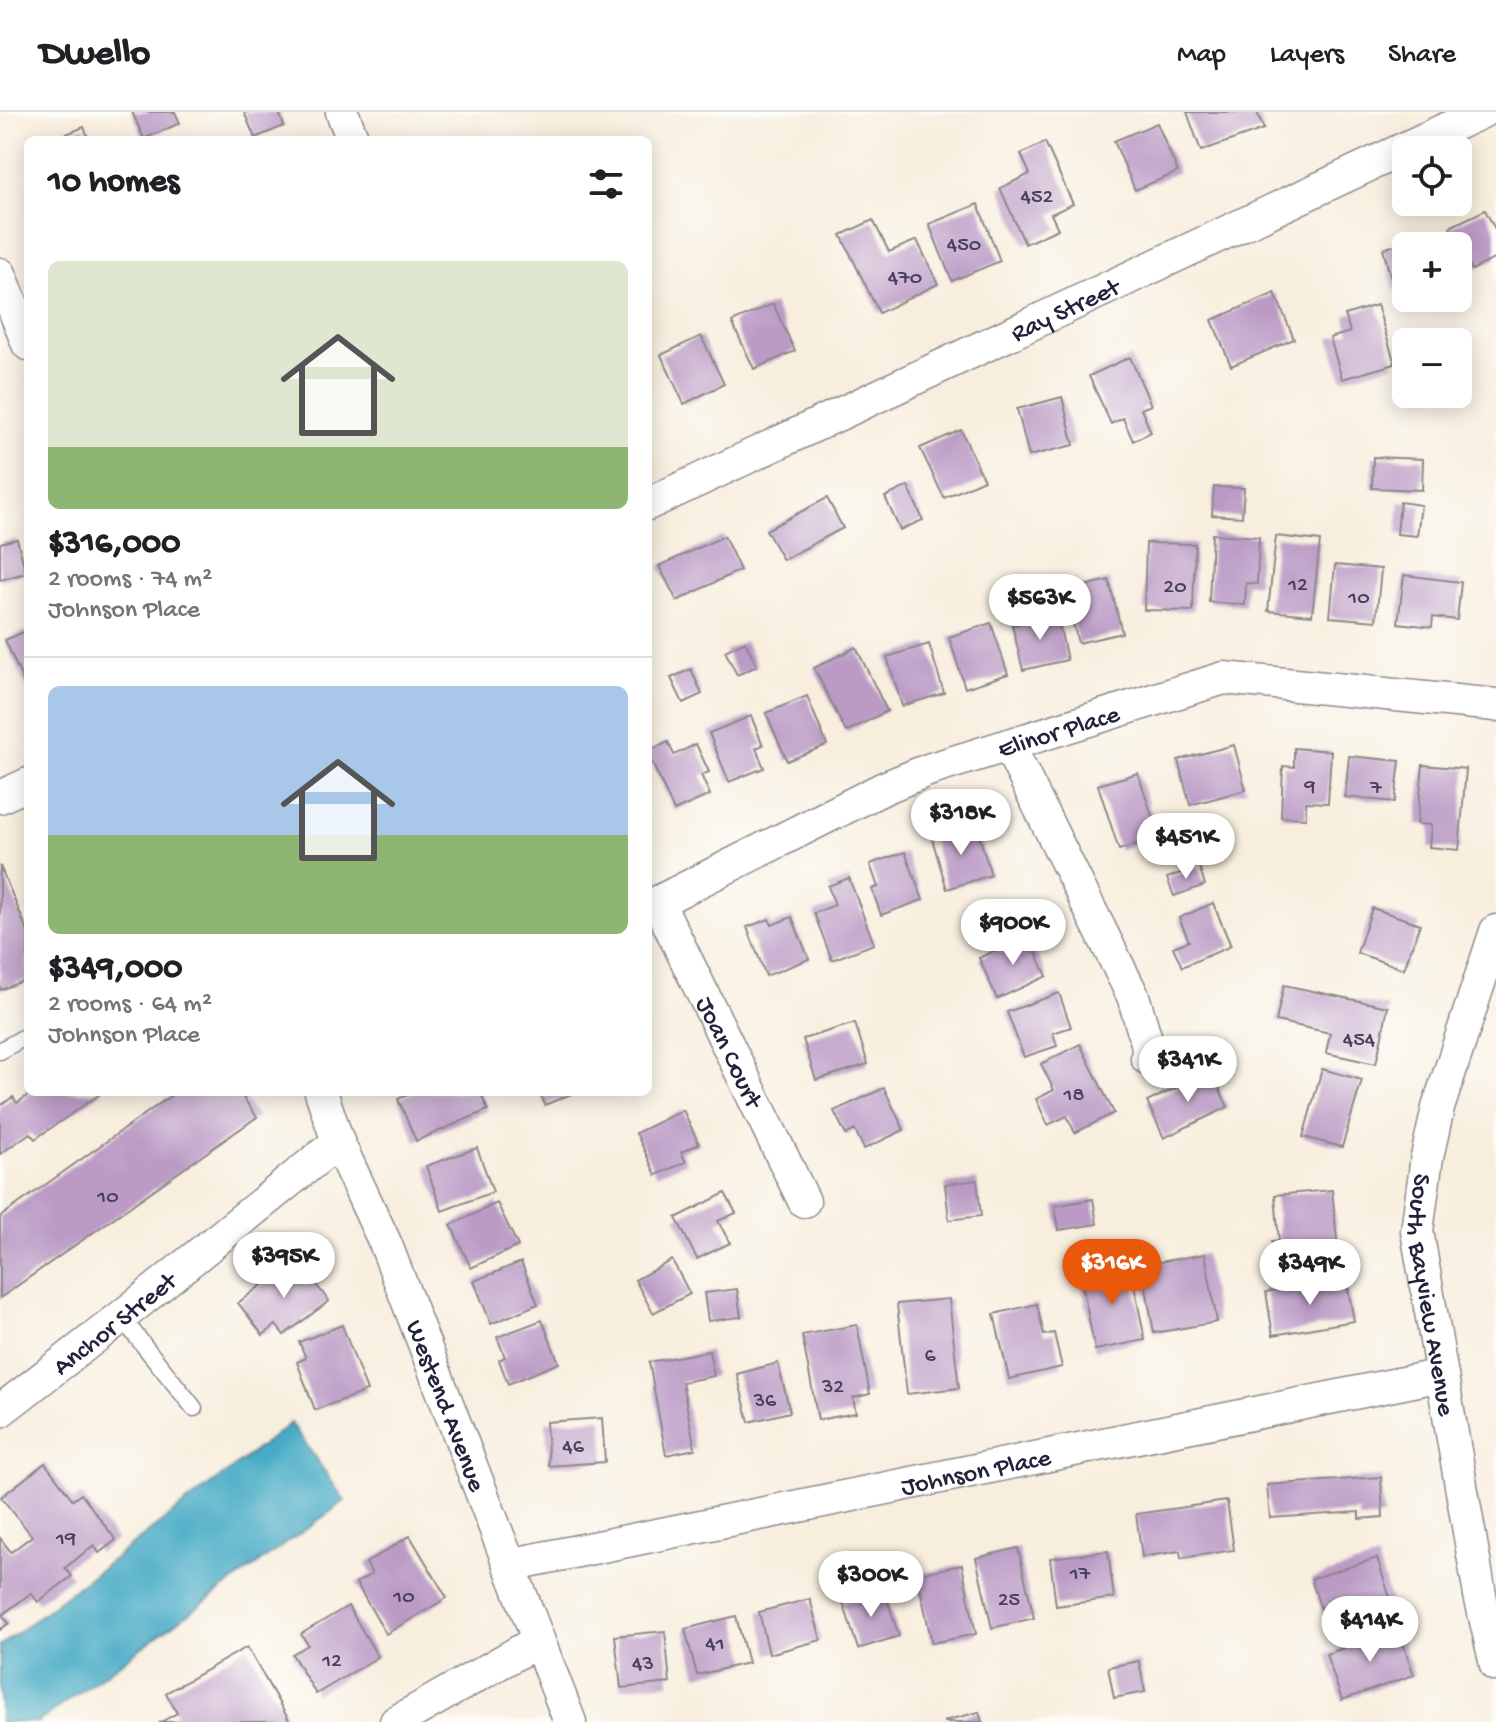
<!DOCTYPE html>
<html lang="en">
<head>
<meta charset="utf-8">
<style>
  body { margin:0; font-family:"Gochi Hand",sans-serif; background:#f2f2f2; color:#202124; height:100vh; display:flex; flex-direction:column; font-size:30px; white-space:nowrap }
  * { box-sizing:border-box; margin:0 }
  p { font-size:26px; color:#757577 }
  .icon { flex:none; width:44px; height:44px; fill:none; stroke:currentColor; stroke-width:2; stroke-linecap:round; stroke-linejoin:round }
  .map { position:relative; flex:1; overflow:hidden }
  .drawer { position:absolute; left:24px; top:24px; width:628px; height:960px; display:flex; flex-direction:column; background:#fff; border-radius:12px; box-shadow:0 4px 20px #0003 }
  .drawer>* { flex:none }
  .buttons { position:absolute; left:1392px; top:24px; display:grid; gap:16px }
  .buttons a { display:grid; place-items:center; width:80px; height:80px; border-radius:12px; background:#fff; box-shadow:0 4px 20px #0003; font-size:40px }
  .price { position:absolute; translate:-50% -68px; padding:0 18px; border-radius:28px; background:#fff; color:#222; font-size:26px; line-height:52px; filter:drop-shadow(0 2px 4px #0008) }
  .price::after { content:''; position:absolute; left:50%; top:48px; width:24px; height:18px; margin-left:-12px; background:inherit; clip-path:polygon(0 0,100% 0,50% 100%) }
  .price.active { background:#ea580c; color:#fff }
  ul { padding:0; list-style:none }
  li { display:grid; align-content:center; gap:16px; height:424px; padding:0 24px }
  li+li { border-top:2px solid #e0e0e0 }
  li span { display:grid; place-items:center; height:248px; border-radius:12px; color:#555 }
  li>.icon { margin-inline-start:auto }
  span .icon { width:144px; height:144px; fill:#fffc; stroke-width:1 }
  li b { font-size:34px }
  h2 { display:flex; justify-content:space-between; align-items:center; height:96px; padding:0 24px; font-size:34px }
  header { display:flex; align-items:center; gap:48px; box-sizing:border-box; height:112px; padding:0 40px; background:#fff; border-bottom:2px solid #e0e0e0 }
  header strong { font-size:38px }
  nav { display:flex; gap:44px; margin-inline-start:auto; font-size:28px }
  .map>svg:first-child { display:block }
  .water { fill:#46abc6; stroke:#346680; stroke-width:2 }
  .building { fill:#bb9bc6 }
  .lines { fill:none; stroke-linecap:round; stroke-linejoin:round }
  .service-casing { stroke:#8d888c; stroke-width:19 }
  .minor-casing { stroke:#8d888c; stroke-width:35 }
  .service { stroke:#fff; stroke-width:16 }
  .minor { stroke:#fff; stroke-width:32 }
  .labels { text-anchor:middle; stroke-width:6; stroke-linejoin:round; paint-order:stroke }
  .number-label { font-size:22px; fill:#48405e }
  .street-label { font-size:26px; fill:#22223b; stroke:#fdfcf7 }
</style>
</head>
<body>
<header>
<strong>Dwello</strong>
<nav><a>Map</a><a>Layers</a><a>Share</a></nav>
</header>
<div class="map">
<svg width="1496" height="1610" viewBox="0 0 1496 1610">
  <rect width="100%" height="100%" fill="#fdfcf7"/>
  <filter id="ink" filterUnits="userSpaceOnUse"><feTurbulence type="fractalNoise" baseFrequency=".0125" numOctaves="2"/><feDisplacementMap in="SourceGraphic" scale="16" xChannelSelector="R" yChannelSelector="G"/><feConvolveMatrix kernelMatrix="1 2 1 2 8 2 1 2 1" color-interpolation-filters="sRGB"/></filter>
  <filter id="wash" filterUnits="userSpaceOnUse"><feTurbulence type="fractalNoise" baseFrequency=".006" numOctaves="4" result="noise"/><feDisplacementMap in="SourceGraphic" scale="32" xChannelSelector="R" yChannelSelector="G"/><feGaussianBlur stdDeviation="1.8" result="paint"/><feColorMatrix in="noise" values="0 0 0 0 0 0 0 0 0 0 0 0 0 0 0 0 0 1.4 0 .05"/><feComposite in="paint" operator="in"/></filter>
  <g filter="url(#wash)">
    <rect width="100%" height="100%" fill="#f8eede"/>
    <path class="water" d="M291,1311L345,1389L38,1610H0V1534Z"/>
    <g id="blocks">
      <path class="building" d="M132,0H175L180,11L144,27Z
        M244,0H279L284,14L255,26Z
        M1187,0H1257L1264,17L1201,39Z
        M1157,11L1178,60L1135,78L1114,29Z
        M84,15L89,28H51Z
        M1045,30L1073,92L1051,102L1058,117L1025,132L1000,76L1030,62L1021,42Z
        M978,92L1000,149L952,169L929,112Z
        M1485,98L1496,119V146L1472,158L1450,115Z
        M873,108L889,140L917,128L938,172L879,201L841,123Z
        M1424,124L1427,134H1406V174L1394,178L1383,137Z
        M1275,181L1294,227L1231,254L1212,208Z
        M773,192L795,239L754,257L732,210Z
        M1377,193L1395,252L1342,267L1330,226L1350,220L1345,203Z
        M701,224L724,272L684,292L661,243Z
        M1130,245L1151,293L1141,297L1151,320L1133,329L1123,306L1111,312L1089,264Z
        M1062,285L1074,333L1029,344L1017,297Z
        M961,318L984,368L944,386L920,336Z
        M1373,345L1423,347L1422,378L1372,376Z
        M908,374L923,408L900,418L885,385Z
        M1214,375L1244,376L1242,405L1212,403Z
        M827,386L843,416L783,448L766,418Z
        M1400,390L1421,393L1417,424L1397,422Z
        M1212,422L1259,425L1257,472L1246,471L1245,493L1209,490Z
        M724,424L740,458L677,489L659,454Z
        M1276,424L1320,429L1312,503L1268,499Z
        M17,427L26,461L0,468V431Z
        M1146,431L1195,432L1193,499L1144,498Z
        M1335,453L1381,457L1376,509L1330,505Z
        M1404,463L1461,470L1457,508L1433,505L1432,515L1398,511Z
        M1109,468L1122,521L1078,531L1065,479Z
        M1057,502L1067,548L1023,558L1012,513Z
        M991,511L1008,562L965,576L949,525Z
        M28,518V580L5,528Z
        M745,529L757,554L737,563L725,539Z
        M929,532L944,581L902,594L887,545Z
        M856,535L887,599L846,620L814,556Z
        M691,557L702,582L683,591L671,566Z
        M807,584L827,633L787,649L766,601Z
        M751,604L763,633L756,636L764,656L729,670L709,621Z
        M668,630L674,643L696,632L709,660L701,663L710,683L674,699L648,642V639Z
        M1234,633L1246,678L1190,693L1178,648Z
        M1294,636L1331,639L1328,691L1306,690V706L1281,705L1283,654L1294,655Z
        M1349,644L1400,649L1395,690L1345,685Z
        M1423,653L1466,657L1459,738L1429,735L1431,713L1417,712Z
        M1138,661L1159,725L1119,738L1098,673Z
        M976,714L991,763L947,777L932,727Z
        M905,740L923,788L881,803L872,777L878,775L870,752Z
        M0,754L28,820V867L0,878Z
        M1199,754L1205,773L1174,784L1167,766Z
        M849,766L874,832L832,848L814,801L835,793L828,774Z
        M1213,791L1231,834L1182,855L1173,835L1189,829L1179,806Z
        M1372,796L1420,812L1404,857L1357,841Z
        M792,805L809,847L766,864L747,815L769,807L772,813Z
        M1028,823L1047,864L997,887L979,846Z
        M1284,873L1388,895L1376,952L1326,941L1330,921L1276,909Z
        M1059,881L1071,915L1053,921L1057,934L1024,945L1007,900Z
        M855,911L868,952L816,968L803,927Z
        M1080,932L1114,1001L1075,1021L1067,1004L1048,1013L1036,987L1054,978L1041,952Z
        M1322,957L1362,968L1342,1035L1303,1025Z
        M1211,959L1228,995L1164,1026L1147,990Z
        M884,976L904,1018L864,1037L855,1018L846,1023L834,999Z
        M33,980H103L35,1027L30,1021L0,1042V994L13,985L17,991Z
        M176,980H239L257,1005L0,1186V1105Z
        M414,980H480L488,998L416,1029L398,987Z
        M540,980H576L545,993Z
        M683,998L699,1032L681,1040L686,1050L656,1063L636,1021Z
        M477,1036L493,1080L442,1099L426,1054Z
        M977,1068L981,1104L949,1108L945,1072Z
        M1332,1078L1338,1137L1308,1141L1309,1154L1275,1157L1272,1130L1279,1129L1275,1083Z
        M725,1081L736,1101L718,1109L730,1131L697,1147L676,1106Z
        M1093,1087L1097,1112L1059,1118L1055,1094Z
        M497,1091L518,1134L471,1156L451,1113Z
        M1205,1142L1217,1210L1154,1221L1142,1153Z
        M296,1147L329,1189L284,1223L276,1213L263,1223L238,1191Z
        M672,1148L690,1182L653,1201L635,1168Z
        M521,1150L538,1192L491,1212L474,1169Z
        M1130,1152L1145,1228L1095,1238L1080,1162Z
        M1346,1166L1354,1209L1273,1223L1266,1180Z
        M737,1177L741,1205L708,1209L704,1181Z
        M949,1187L959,1276L907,1282L897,1192Z
        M1037,1192L1044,1223L1054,1221L1062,1255L1009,1267L994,1202Z
        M542,1208L559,1251L508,1272L499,1248L505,1245L497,1225Z
        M342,1213L367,1279L315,1298L297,1250L306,1246L299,1230Z
        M857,1213L870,1282L853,1286L856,1301L818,1308L802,1223Z
        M709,1239L714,1264L682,1270L695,1337L666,1343L649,1250Z
        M778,1251L790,1300L749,1310L737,1262Z
        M602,1306L605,1350L549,1354L546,1310Z
        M45,1351L73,1388L81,1382L116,1428L99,1441L94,1433L65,1456L72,1464L38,1490L31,1481L2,1503L9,1511L0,1518V1426L11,1440L32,1424L1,1385Z
        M1381,1365L1383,1405L1359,1407V1400L1270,1406L1267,1373Z
        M1227,1389L1234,1438L1181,1446L1180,1439L1142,1445L1136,1402Z
        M410,1424L447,1486L386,1522L356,1471L372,1462L366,1451Z
        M1018,1436L1034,1506L992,1516L976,1446Z
        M1108,1439L1114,1486L1056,1494L1050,1446Z
        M1377,1446L1392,1492L1326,1513L1311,1467Z
        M962,1453L976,1522L932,1531L917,1462Z
        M884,1477L899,1524L858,1537L843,1490Z
        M810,1487L821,1528L769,1542L759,1500Z
        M348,1494L378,1545L316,1582L292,1542L308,1533L301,1522Z
        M736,1504L748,1551L697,1563L685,1517Z
        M1398,1517L1414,1563L1342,1588L1326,1542Z
        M665,1519L670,1571L621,1576L615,1524Z
        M247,1535L290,1610H161L177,1601L166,1581Z
        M1139,1549L1145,1580L1114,1586L1108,1555Z
        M979,1600L982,1610H944V1609Z"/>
    </g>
  </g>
  <g filter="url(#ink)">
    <use href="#blocks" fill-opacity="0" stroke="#8d888c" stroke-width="2"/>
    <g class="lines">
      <g class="service-casing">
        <path id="service" d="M0,939L28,923
          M121,1205L194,1296"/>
      </g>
      <g class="minor-casing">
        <g id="minor">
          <path d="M342,0L353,28"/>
          <path d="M0,162L28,232"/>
          <path id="s1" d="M648,392L1482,0"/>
          <path d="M1009,634L1133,884L1148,934L1147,946"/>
          <path d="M0,685L28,672"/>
          <path id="s2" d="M658,790L804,1089"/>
          <path id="s3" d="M648,795L884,676L928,658L1224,566L1496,593"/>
          <path id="s4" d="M1496,819L1438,996L1427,1045L1417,1119L1480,1483L1496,1553"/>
          <path id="s5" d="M321,980L338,1030L386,1133L570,1610"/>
          <path id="s6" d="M0,1299L121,1205L338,1030"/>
          <path id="s7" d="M509,1453L1442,1263"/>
          <path d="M396,1610L538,1529"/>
        </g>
      </g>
      <use href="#service" class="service"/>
      <use href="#minor" class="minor"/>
    </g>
  </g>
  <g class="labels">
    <g class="number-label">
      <text x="1037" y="90">452</text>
      <text x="964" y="138">450</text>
      <text x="905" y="171">470</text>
      <text x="1298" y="478">12</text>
      <text x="1175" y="480">20</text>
      <text x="1359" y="491">10</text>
      <text x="1310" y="680">9</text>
      <text x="1376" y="681">7</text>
      <text x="1359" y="933">454</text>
      <text x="1074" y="988">18</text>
      <text x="108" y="1090">10</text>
      <text x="930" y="1249">6</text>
      <text x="833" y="1280">32</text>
      <text x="765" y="1294">36</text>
      <text x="573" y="1340">46</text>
      <text x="66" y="1432">19</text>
      <text x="1080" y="1467">17</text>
      <text x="404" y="1490">10</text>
      <text x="1009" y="1493">25</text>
      <text x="715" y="1537">41</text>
      <text x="332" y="1554">12</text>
      <text x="643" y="1557">43</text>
    </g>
    <g class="street-label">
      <text dy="9" stroke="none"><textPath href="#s1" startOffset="460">Ray Street</textPath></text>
      <text dy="9" stroke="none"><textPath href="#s3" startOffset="448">Elinor Place</textPath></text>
      <text dy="9" stroke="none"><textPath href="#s2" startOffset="166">Joan Court</textPath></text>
      <text dy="9" stroke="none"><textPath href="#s4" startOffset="376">South Bayview Avenue</textPath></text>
      <text dy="9" stroke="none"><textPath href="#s6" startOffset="144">Anchor Street</textPath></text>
      <text dy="9" stroke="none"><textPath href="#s5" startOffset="338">Westend Avenue</textPath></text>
      <text dy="9" stroke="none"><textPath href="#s7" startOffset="476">Johnson Place</textPath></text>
    </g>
  </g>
</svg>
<div class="buttons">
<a><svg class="icon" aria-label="locate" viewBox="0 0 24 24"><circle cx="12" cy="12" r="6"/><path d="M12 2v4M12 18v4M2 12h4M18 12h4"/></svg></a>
<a>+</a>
<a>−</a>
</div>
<b class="price" style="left:1040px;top:530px">$563K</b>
<b class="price" style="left:961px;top:745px">$318K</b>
<b class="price" style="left:1186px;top:769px">$451K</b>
<b class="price" style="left:1013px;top:855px">$900K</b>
<b class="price" style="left:1188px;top:992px">$341K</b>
<b class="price" style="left:284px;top:1188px">$395K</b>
<b class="price active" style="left:1112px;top:1195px">$316K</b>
<b class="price" style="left:1310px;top:1195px">$349K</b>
<b class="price" style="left:871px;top:1507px">$300K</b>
<b class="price" style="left:1370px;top:1552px">$414K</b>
<section class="drawer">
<h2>10 homes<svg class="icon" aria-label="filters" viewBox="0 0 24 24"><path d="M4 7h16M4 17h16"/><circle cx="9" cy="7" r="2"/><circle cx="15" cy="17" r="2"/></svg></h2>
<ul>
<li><span style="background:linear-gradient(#dfe7d0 75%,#8fb573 0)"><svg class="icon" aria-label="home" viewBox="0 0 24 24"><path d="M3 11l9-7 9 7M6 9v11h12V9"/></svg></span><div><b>$316,000</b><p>2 rooms · 74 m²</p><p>Johnson Place</p></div></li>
<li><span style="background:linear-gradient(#a9c7e8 60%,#8fb573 0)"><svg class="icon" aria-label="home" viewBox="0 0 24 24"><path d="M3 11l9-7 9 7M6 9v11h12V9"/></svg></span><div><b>$349,000</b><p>2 rooms · 64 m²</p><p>Johnson Place</p></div></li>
</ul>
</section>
</div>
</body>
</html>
